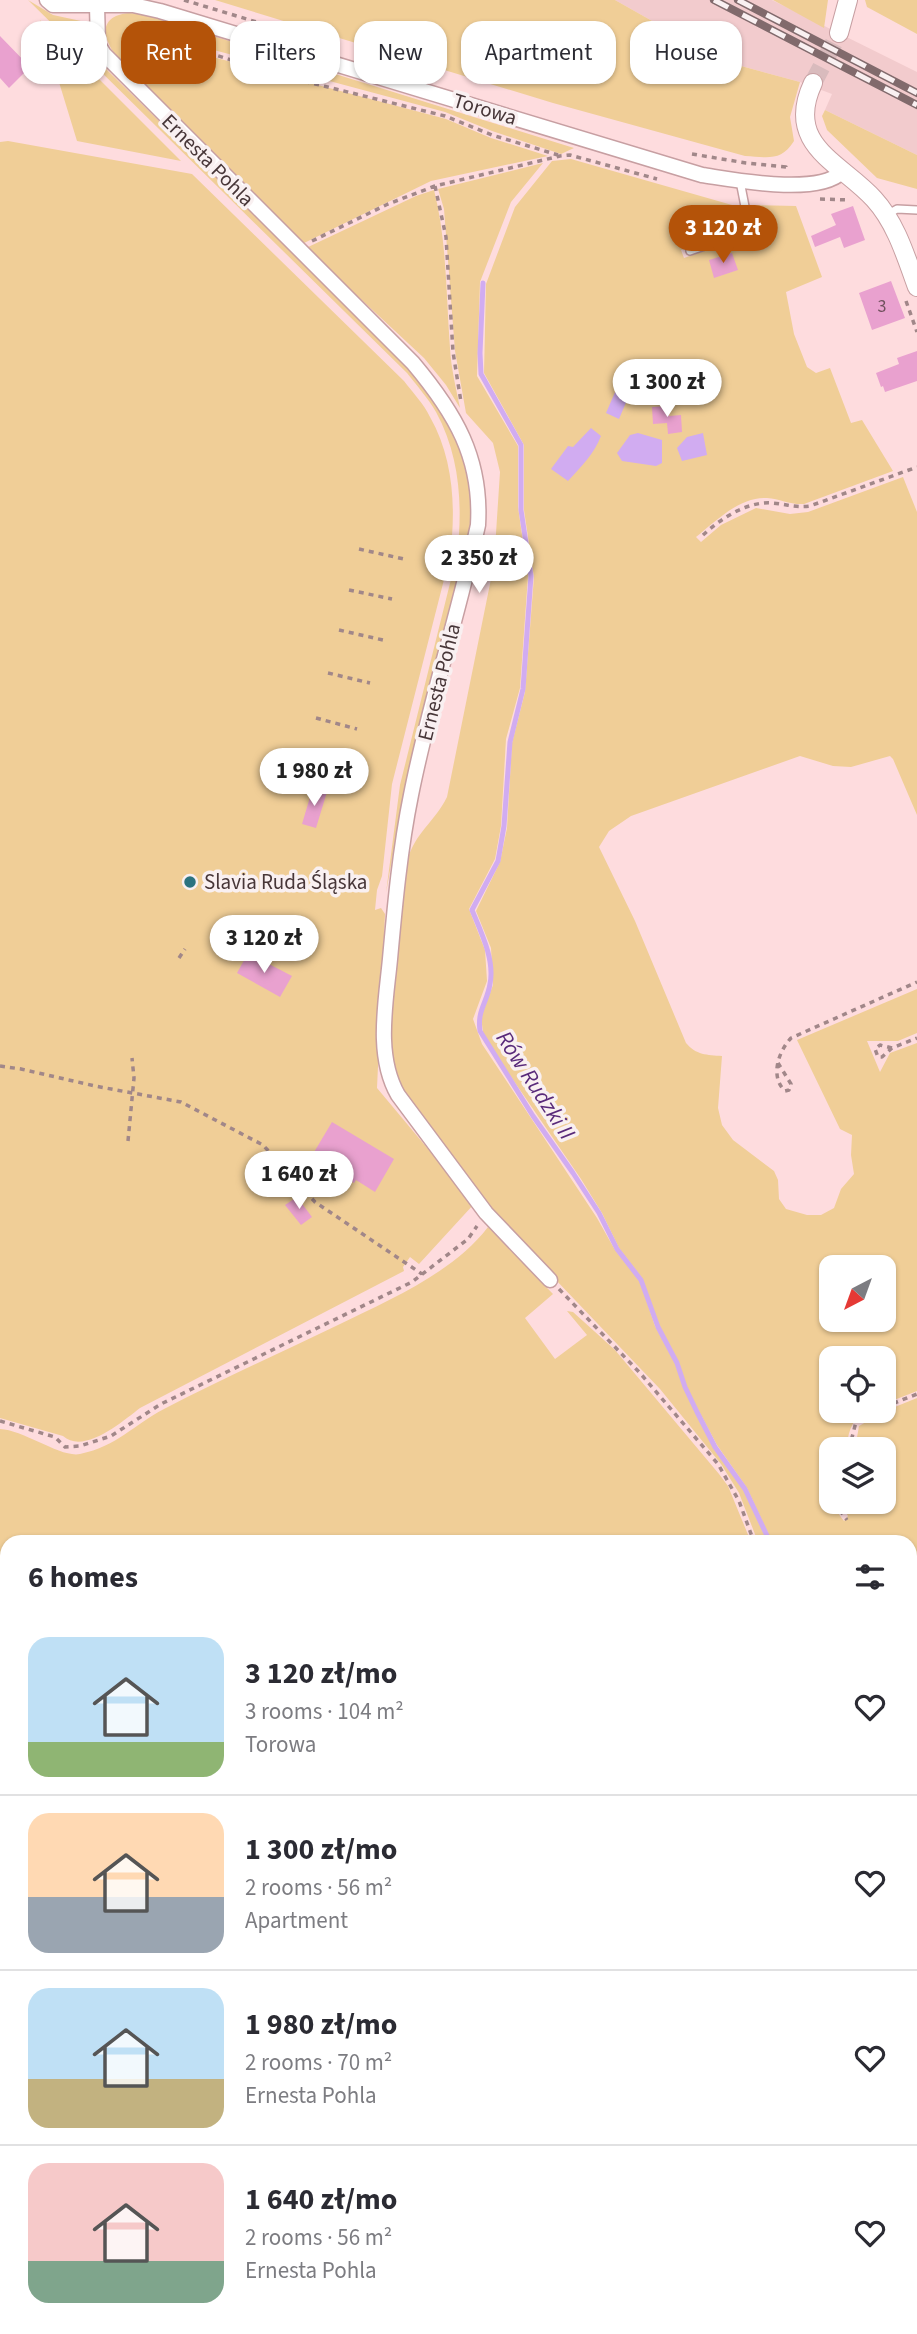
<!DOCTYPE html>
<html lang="en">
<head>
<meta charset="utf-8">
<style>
  body { margin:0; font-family:"Source Sans 3",sans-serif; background:#f7f7f7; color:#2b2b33; height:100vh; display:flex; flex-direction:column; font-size:26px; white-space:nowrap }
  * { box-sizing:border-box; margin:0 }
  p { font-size:23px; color:#7c7c81 }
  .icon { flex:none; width:38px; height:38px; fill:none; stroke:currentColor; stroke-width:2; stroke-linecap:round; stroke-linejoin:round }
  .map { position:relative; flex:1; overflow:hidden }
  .details { position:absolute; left:0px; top:1535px; width:917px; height:800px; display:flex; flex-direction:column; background:#fff; border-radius:21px 21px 0 0; box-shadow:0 2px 5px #0004 }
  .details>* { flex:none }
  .guide { position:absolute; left:21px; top:21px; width:875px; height:63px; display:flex; gap:14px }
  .needle { width:46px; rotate:221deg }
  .fabs { position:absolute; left:819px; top:1255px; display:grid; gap:14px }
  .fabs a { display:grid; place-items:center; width:77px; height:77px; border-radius:14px; background:#fff; box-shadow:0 2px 5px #0004; font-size:35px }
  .price { position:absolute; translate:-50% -60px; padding:0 16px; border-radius:24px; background:#fff; color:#222; font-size:23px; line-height:46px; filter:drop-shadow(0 2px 4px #0008) }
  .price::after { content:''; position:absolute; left:50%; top:42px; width:21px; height:16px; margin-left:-10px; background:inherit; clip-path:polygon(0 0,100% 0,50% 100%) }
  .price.on { background:#b45309; color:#fff }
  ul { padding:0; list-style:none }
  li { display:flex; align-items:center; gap:21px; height:175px; padding:0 28px }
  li+li { border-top:2px solid #e1e1e2 }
  li span { display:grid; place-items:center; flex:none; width:196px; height:140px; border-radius:21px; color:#555 }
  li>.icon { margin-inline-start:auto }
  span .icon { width:84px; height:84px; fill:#fffc; stroke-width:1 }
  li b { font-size:30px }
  h2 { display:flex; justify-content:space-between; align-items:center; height:84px; padding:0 28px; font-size:30px }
  .tag { padding:0 24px; border-radius:21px; background:#fff; box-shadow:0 2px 5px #0004; font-size:24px; line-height:63px }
  .tag.on { background:#b45309; color:#fff }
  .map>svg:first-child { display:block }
  .built { fill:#f2cbcd }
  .green { fill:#f0ce97; fill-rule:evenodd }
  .water { fill:#d1acf1 }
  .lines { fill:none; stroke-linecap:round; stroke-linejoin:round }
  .stream { stroke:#d1acf1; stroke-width:5 }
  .river { stroke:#d1acf1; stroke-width:32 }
  .building { fill:#e9a1cf }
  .tertiary-tunnel { stroke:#d9bbbd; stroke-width:18; stroke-dasharray:18 9; stroke-linecap:butt }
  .service-casing { stroke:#c79fa2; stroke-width:10 }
  .minor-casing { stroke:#c79fa2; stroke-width:17 }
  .tertiary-casing { stroke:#c79fa2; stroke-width:20 }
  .path { stroke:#a18789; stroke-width:3.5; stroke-dasharray:5 5; stroke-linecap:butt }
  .service { stroke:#fff; stroke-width:7 }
  .minor { stroke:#fff; stroke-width:14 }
  .tertiary { stroke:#fff; stroke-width:18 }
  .rail-casing { stroke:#816a6c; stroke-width:8 }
  .rail { stroke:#f9f0f1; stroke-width:5; stroke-dasharray:16; stroke-linecap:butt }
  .poi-dot { fill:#2c737f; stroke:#f9f0f1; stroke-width:2.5 }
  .labels { text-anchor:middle; stroke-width:7; stroke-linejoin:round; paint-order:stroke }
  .number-label { font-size:18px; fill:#70515e }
  .street-label { font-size:21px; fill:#473638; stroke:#f9f0f1 }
  .poi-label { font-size:21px; fill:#473638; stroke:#f9f0f1; text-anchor:start }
  .water-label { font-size:23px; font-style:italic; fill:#592a7a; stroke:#f9f0f1 }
</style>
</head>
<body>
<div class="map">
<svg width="917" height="2334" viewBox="0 0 917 2334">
  <rect width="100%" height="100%" fill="#fedcde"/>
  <path class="built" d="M615,0H772L917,72V155L825,110L832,94L800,82L723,61Z"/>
  <path class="green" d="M28,0L53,15L81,21L86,29L92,52L105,68L411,368C421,382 434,396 444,411C463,445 475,488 470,527L405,787L386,893L400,785L457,555C463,506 460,456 436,412C428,398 417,386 407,373Z
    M215,0H615L723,61L800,82L790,117L794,141C781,162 767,157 745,156L553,103Z
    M773,0H828L824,28Z
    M865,0H917V34L867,7Z
    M129,13L142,14L574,148L561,154L492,131L445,112L180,41L135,58L119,59C102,40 97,16 129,13Z
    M40,20L181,161L77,141Z
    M183,49L446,119L491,138L548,156L431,181L302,244L122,64L137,63Z
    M825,110L917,155V189L877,178L827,130L822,116Z
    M8,141L192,174L404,381C413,393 424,404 430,417C454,459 456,510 450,556L392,784L382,876L377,890L375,910L381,908L385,914L377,1088L474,1204L419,1264L410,1257L403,1267L404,1271L140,1408C123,1421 84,1455 63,1436L0,1418V142Z
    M571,159L739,207L743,218L739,227L681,250L684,258L759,232L750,205L796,206L822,277L786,292L794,334L807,367L816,373L830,368L851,423L862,420L893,471L804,504C791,505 780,499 767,498C740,496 715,522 696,537L701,542L721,525L756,508L790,514L808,512L903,477L917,512V815L893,759L890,756L851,767L833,766L800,756L631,816L609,831L599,847L635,921L686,1043C696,1055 707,1055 722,1056L718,1108L722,1125L733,1140L774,1171L778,1180L779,1199L786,1209L807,1215H821L834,1208L841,1189L854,1174L851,1155L852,1135L840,1129L797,1040L917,989V1033L898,1041H867L880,1072L890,1053L917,1043V1391L884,1404V1358H831V1410L869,1411C851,1418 849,1431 846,1449H831C831,1486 819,1488 844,1521L848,1516L839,1502H884V1449H855L859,1426L885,1411L917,1398V1697L910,1693V1542H772L747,1488L717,1445L686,1387L678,1361L659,1325L642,1278L619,1248L602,1213L581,1179L494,1052L483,1032L481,1017L493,985L491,948L476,911L500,862L507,828L512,743L525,692L534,577L524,510V445L484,373L486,284L515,207L552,161ZM831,1267H884V1320H831Z
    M543,163L511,202L480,282L477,376L518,446V507L528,576L520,688L506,739L501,826L495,859L469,909L485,950L487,981L473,1019L482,1044L597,1218L615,1250L640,1281L655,1326L675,1363L683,1386L714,1447L744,1489L768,1542H758L739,1493L721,1464L660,1389L512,1234L402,1093L393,1072L388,1019L407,861C416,831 434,823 447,797L494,564L500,472L493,443L466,413L455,351L444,209L438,189Z
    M434,190C447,241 446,295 450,348C451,368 456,388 460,408L446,385L424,358L306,248L416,196Z
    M488,1227L553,1294L525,1318L555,1359L587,1335L567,1311L573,1312L615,1350L719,1474L728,1486L751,1542H7V1594L0,1595V1429C24,1430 61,1458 80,1454C118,1446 133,1425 164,1409C221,1379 280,1353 338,1325C389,1300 453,1273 488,1227Z
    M910,1712L917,1718V2334H730L711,2328H910Z
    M0,1742L7,1750V2089L0,2086Z
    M0,2107L7,2110V2328H157L164,2334H0Z
    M180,2328H646L664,2334H186Z"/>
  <path class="water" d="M629,360L642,365L619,419L606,413Z
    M591,428L601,436C594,454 581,467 568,481L551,469L568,446L573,447Z
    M638,433L662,440V463L656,466L622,461L617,453L630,435Z
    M703,433L707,455L682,461L677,448L687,437Z
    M7,1594V1750L0,1742V1595Z"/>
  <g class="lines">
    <path class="stream" d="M483,283L480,353L481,374L521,445V510L531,576L523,689L510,742L504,826L498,861L472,910C481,932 495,960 490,984C487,1003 477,1010 480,1031L533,1116L573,1173L599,1213L617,1249L641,1280L658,1327L677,1363L685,1387L697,1412L715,1447L745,1489L770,1542
      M910,1694L917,1699"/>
    <path class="river" d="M0,2088L7,2091
      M674,2328L694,2334"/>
  </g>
  <path class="building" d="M0,36L30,67L9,88L0,78Z
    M853,206L865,240L844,248L840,237L815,247L811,236L836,225L831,214Z
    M732,253L738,270L714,278L709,260Z
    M891,281L905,318L872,330L859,293Z
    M917,351V381L885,392L883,386L881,387L876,373L899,364L897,358Z
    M668,406L669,416L681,415L682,432L668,434L667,423L653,424L652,407Z
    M313,787L327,792L316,828L302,824Z
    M248,953L292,976L280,997L237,973Z
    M332,1122L394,1159L375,1192L356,1180L354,1183L323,1165L317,1177L304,1169Z
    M297,1197L312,1217L301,1225L285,1205Z"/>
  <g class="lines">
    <path class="tertiary-tunnel" d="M813,83L839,33"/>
    <g class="service-casing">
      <path id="service" d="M888,214L897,209L917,210
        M690,251L742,233L749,227L740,181"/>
    </g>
    <g class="minor-casing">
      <path id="minor" d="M47,0L53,5H133L160,11L702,175C736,180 817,196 842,172
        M97,6L98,44L104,54L413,363C455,413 482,458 478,525C458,616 429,704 411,795C400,849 395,904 390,959C386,1002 375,1055 398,1095L486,1213L550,1280"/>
    </g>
    <g class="tertiary-casing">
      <path id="tertiary" d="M839,33L848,0
        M813,83C784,145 840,162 874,199C896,223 906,257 917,287"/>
    </g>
    <path class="path" d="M184,0L273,27
      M132,60L183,45L283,76L445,116L492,135L558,155
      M692,154L746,163L786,167V170
      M435,186L446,237L453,352L461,402
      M820,199L850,200
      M312,241L388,204L435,186L560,156L570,155L657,179
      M906,301L917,332
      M703,535C720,519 747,501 772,503C785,504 796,508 810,506L917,467
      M359,549L404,559
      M349,590L392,599
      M339,630L383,640
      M328,673L370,683
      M316,718L357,729
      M179,958L185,949
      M892,1048L880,1045L875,1049L878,1057H882L892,1048L917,1038
      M778,1063L791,1084L789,1090L785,1091C770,1077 778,1052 791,1038L917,982
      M0,1066L21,1069L95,1086L181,1102L263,1145L315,1202L422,1274
      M128,1141L134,1078L132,1058
      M249,1171L265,1158
      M559,1289L640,1373L718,1464L739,1501L754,1542
      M884,1407L917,1394
      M0,1421L55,1437L65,1447L80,1446L111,1436L161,1404L412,1282L468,1239L477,1226
      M849,1449L856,1422L875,1410
      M834,1502L847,1520
      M910,1708L917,1713
      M0,2056L7,2059
      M0,2157L7,2162
      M167,2328L173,2334
      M482,2328L492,2334
      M758,2328L777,2334
      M602,2334L605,2328"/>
    <use href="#service" class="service"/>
    <use href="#minor" class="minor"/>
    <use href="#tertiary" class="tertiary"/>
    <g class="rail-casing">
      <path id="rail" d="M714,0L917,105
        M738,0L917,93"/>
    </g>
    <use href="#rail" class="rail"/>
  </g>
  <circle class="poi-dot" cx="190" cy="882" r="7"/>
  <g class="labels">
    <g class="number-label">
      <text x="882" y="312">3</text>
    </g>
    <g class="street-label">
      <text transform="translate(485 109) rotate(17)" y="7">Torowa</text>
      <text transform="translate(208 160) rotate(45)" y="7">Ernesta Pohla</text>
      <text transform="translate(439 682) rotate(-76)" y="7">Ernesta Pohla</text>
    </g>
    <g class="poi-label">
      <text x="204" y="889">Slavia Ruda Śląska</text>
    </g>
    <g class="water-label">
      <text transform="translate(536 1085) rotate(57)" y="8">Rów Rudzki II</text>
    </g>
  </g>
</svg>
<div class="fabs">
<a><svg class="needle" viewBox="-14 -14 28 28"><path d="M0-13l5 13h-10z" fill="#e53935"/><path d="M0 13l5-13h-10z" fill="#7c7c81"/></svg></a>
<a><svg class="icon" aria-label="locate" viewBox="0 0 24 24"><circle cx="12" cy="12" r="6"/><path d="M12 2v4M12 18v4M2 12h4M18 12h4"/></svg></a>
<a><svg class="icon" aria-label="layers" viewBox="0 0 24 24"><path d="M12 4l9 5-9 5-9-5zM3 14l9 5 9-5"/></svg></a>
</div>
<b class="price on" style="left:723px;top:265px">3 120 zł</b>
<b class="price" style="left:667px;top:419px">1 300 zł</b>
<b class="price" style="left:479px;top:595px">2 350 zł</b>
<b class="price" style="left:314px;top:808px">1 980 zł</b>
<b class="price" style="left:264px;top:975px">3 120 zł</b>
<b class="price" style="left:299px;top:1211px">1 640 zł</b>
<div class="guide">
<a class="tag">Buy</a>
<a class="tag on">Rent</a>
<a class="tag">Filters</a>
<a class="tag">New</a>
<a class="tag">Apartment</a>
<a class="tag">House</a>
</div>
<section class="details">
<h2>6 homes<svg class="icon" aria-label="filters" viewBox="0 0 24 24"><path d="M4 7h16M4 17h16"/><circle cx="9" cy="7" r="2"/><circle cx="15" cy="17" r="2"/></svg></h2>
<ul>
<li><span style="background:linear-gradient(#bfe0f5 75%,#8fb573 0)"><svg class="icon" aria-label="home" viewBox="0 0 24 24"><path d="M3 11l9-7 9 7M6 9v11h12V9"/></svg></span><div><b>3 120 zł/mo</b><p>3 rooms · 104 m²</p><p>Torowa</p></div><svg class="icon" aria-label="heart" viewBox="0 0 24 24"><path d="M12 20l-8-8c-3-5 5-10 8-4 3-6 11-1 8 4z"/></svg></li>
<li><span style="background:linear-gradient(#ffd9b3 60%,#9aa5b1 0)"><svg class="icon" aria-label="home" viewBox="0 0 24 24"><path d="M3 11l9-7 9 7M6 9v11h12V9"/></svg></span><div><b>1 300 zł/mo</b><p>2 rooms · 56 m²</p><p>Apartment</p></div><svg class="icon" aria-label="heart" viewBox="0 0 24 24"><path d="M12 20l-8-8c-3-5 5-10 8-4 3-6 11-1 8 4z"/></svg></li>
<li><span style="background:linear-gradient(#bfe0f5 65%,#c2b280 0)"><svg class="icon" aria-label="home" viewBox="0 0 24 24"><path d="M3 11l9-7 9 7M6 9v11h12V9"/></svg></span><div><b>1 980 zł/mo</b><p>2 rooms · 70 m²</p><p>Ernesta Pohla</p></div><svg class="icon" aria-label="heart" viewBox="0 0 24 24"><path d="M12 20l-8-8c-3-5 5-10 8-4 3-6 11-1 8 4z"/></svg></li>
<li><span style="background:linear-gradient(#f6c9c9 70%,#7fa58c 0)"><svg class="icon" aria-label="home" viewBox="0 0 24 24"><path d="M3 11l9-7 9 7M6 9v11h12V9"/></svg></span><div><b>1 640 zł/mo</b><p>2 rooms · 56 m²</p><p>Ernesta Pohla</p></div><svg class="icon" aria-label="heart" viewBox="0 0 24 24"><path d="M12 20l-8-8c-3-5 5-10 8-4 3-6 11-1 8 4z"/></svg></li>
</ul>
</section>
</div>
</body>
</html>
